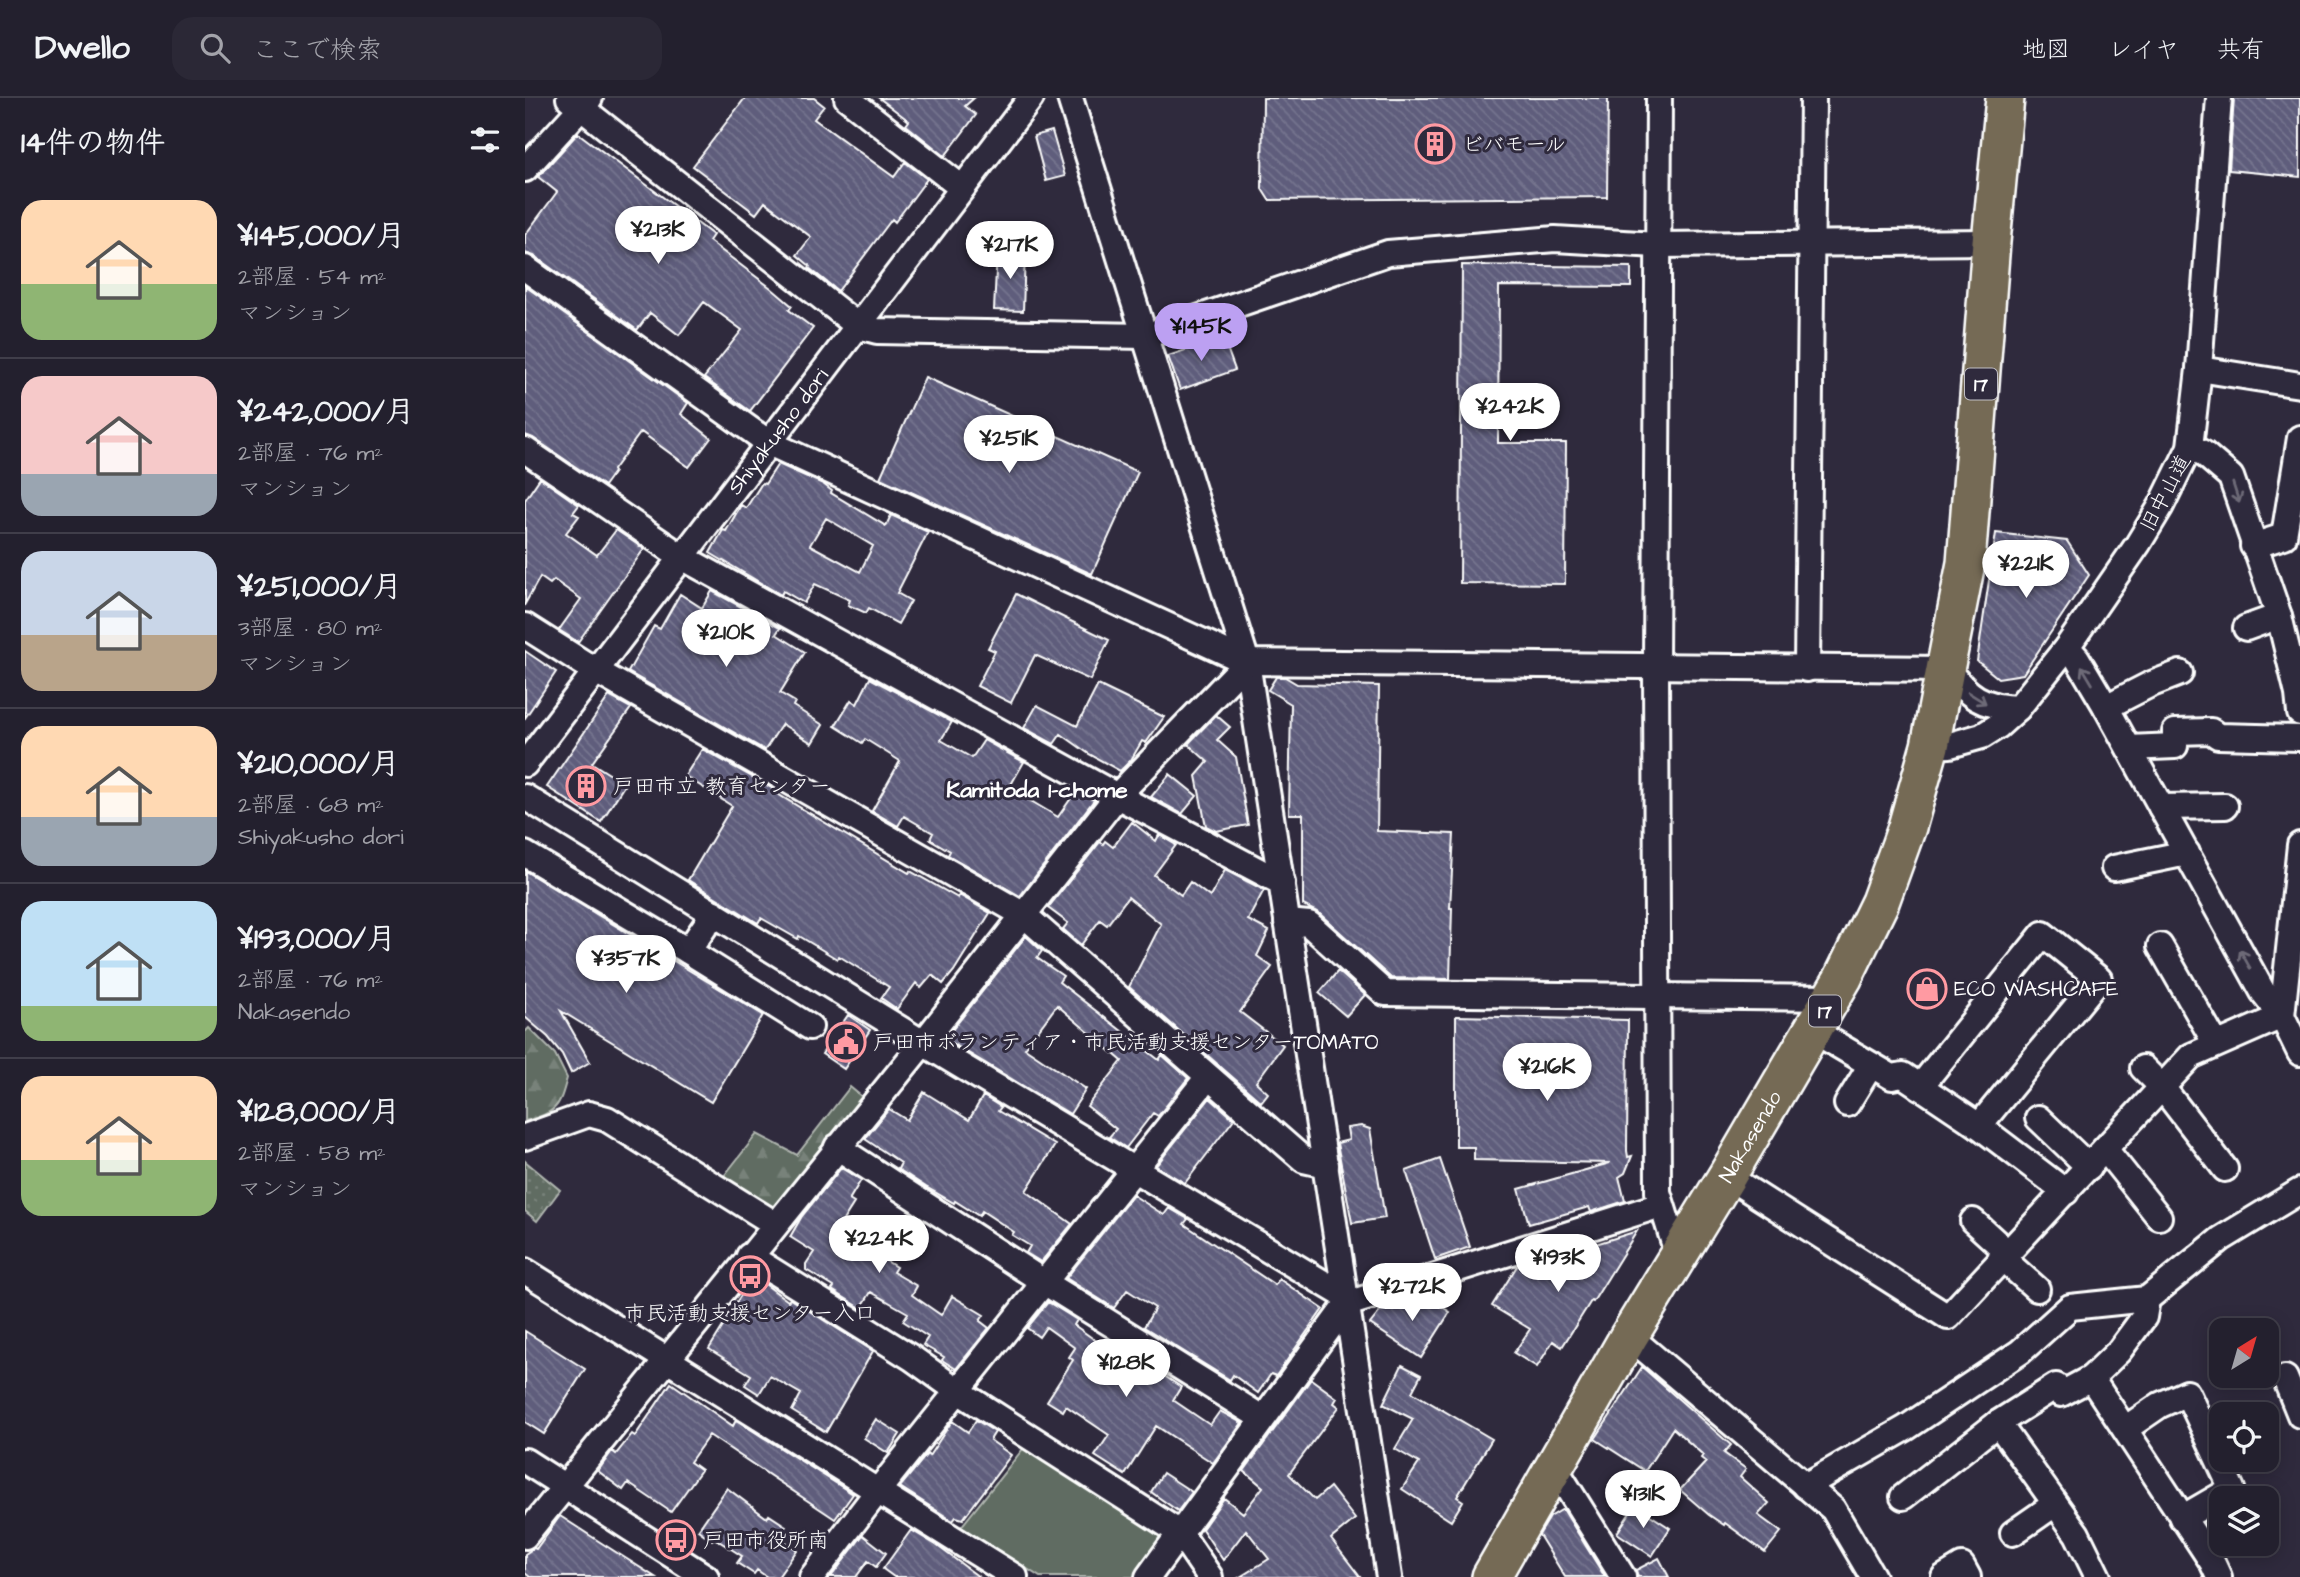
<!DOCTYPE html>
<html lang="ja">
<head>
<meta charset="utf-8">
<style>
  body { margin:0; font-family:"Architects Daughter","Klee One",sans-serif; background:#2b2836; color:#f1f3f6; height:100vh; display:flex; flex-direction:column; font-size:26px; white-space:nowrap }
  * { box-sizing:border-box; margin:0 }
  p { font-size:23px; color:#a3a3aa }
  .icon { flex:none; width:38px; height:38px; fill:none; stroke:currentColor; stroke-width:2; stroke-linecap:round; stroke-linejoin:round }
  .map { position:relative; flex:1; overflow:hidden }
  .panel { display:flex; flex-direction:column; background:#23202e; width:525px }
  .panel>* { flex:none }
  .needle { width:46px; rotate:37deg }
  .controls { position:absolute; left:1684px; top:1220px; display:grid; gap:14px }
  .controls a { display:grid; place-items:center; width:70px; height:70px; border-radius:14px; background:#23202e; box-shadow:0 4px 18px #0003,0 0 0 2px #403e4a; font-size:35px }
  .price { position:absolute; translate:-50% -60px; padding:0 16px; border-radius:24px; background:#fff; color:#222; font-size:23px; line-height:46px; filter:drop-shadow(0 2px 4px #0008) }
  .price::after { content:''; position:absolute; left:50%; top:42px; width:21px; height:16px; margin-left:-10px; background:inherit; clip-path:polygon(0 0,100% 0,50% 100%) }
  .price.on { background:#bca0f2; color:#111 }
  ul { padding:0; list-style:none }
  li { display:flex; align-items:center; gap:21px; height:175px; padding:0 21px }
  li+li { border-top:2px solid #403e4a }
  li span { display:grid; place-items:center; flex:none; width:196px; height:140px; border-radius:21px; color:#555 }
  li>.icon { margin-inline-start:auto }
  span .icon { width:84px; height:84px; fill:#fffc; stroke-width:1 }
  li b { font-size:30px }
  h2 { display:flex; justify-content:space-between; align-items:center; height:84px; padding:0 21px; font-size:30px }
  header { display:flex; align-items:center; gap:42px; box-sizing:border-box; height:98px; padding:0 35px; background:#23202e; border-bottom:2px solid #403e4a }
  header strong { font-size:33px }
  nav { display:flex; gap:38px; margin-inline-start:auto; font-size:24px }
  .search { width:490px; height:63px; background:#2b2836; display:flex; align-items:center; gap:18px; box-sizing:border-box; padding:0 24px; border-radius:21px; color:#a3a3aa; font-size:26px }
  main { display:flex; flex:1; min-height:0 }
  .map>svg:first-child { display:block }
  .grass { fill:url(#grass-dots); stroke:#b0b6b0; stroke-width:2 }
  .forest { fill:url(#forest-firs); stroke:#b0b6b0; stroke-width:2 }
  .park { fill:#606c62; stroke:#b0b6b0; stroke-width:2 }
  .building { fill:url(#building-back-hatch); stroke:#fff; stroke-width:2; fill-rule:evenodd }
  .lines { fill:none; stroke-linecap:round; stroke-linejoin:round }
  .minor-casing { stroke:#fff; stroke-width:30 }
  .highway-casing { stroke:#fff; stroke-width:42 }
  .minor { stroke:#2f2a3d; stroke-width:24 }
  .highway { stroke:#746b55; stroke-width:37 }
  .oneway { stroke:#6d6a77 }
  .labels { text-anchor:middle; stroke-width:6; stroke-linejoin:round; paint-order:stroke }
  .shield { fill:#2f2a3d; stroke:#c1bfc5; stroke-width:2 }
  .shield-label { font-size:19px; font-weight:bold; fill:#fff }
  .poi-label { font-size:21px; fill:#fff; stroke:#2f2a3d; text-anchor:start }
  .street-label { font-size:21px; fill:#fff; stroke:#2f2a3d }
  .neighbourhood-label { font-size:23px; font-weight:bold; fill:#fff; stroke:#2f2a3d }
</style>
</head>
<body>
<header>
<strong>Dwello</strong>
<div class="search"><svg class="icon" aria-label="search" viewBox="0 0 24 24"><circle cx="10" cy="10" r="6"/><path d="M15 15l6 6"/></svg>ここで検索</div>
<nav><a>地図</a><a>レイヤ</a><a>共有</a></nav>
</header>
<main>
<section class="panel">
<h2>14件の物件<svg class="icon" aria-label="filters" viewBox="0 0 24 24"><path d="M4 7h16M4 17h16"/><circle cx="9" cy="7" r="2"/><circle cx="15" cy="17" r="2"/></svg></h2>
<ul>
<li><span style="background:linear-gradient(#ffd9b3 60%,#8fb573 0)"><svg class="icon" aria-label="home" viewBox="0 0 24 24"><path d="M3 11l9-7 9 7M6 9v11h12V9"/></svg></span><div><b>¥145,000/月</b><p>2部屋 · 54 m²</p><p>マンション</p></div></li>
<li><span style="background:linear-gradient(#f6c9c9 70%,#9aa5b1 0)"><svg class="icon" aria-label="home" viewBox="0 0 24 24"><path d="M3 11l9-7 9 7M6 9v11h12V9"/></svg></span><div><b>¥242,000/月</b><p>2部屋 · 76 m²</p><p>マンション</p></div></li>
<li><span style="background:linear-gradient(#c9d6e8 60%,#b9a48a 0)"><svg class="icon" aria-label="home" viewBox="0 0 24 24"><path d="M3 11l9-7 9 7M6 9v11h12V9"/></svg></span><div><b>¥251,000/月</b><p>3部屋 · 80 m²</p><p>マンション</p></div></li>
<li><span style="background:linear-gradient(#ffd9b3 65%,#9aa5b1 0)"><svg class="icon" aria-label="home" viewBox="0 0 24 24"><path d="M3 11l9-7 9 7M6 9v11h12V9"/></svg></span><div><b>¥210,000/月</b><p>2部屋 · 68 m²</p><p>Shiyakusho dori</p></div></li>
<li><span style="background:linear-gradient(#bfe0f5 75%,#8fb573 0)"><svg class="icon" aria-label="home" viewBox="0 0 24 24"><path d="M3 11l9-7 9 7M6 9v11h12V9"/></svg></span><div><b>¥193,000/月</b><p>2部屋 · 76 m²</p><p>Nakasendo</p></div></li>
<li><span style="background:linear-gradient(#ffd9b3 60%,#8fb573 0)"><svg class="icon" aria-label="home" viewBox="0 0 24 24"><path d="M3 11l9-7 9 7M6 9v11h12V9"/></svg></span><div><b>¥128,000/月</b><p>2部屋 · 58 m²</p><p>マンション</p></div></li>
</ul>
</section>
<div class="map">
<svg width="1775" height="1479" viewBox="0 0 1775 1479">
  <defs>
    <pattern id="grass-dots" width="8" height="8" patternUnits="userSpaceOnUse" patternTransform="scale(1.75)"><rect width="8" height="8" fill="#606c62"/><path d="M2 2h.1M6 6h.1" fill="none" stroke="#78827a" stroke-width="1.8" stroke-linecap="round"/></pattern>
    <pattern id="forest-firs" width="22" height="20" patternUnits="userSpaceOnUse" patternTransform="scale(1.75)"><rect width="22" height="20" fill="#606c62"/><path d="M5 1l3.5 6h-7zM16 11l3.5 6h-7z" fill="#78827a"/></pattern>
    <pattern id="building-back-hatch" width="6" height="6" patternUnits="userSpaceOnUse" patternTransform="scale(1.75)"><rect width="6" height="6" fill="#5e5d7b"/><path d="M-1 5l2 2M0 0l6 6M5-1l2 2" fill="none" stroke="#76758f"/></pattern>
  </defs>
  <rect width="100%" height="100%" fill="#2f2a3d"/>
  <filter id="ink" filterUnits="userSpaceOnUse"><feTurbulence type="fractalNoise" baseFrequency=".0143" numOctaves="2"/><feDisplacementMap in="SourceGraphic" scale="14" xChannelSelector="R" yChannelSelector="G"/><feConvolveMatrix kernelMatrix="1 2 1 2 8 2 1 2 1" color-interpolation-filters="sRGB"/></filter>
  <g filter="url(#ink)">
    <path class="grass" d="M0,1063L35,1092L12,1123L0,1113Z"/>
    <path class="forest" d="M4,930L30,956L42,980C34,1011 31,1014 0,1023V934Z
      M325,989L337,999L245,1114L199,1078L232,1036L272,1057Z"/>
    <path class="park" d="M505,1342L644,1432L609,1479H515L436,1429Z"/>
    <path class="building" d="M220,0H289L299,8L289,21L369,79L380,64L402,81L370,124L367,121L313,193L284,170L285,168L272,157L286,139L240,104L231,116L168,68Z
      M354,0H449L440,8L451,17L420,58L381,27L384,23Z
      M738,0H1083L1082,99L744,102L737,91Z
      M1709,0H1775V79L1704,72Z
      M527,33L540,78L521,83L509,38Z
      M53,35L188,137L184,143L246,190L267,208L264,212L288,230L225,313L179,280L217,232L179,204L154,237L125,215L112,232L9,158L0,155V137L32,94L13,79Z
      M472,153L500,155L498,213L469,212Z
      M937,167L1106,169V189L974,188L973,345H1041L1040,486L935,485Z
      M0,188L163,305L156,316L186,340L164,369L116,334L88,372L89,374L79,388L8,340L0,337Z
      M698,239L710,272L655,292L643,258Z
      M400,279L613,374L567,476L355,380Z
      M253,366L298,386L307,393L306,395L361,428L366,417L403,434L372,495L386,503L373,526L344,510L341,515L323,507L325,502L290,486L279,505L258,493L256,497L185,455L198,432L201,433L216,407L221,410L237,385L240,386ZM301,420L348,448L335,474L285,447Z
      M15,380L54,407L48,415L54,418L41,435L72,457L91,432L119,451L53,544L34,532L56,501L29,482L25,486L15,479L0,506V402Z
      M1471,435L1542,443L1564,477L1498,576L1473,580L1452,563Z
      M187,493L255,530L251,536L280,554L255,595L270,604L268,608L298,627L287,645L257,626L240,652L103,574L129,528L135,531L155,496L177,510Z
      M491,496L584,542L565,582L510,557L486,605L452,588L470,553L463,550Z
      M0,553L31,574L0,620Z
      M751,579H760L772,586L854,588L852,733L929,736L925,810H927L925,881L866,880L794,815L778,807V716H764L766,606L743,592Z
      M345,580L427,624L416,642L447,660L459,642L499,664L484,690L533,719L551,693L569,702L495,798L423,757L425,753L405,741L408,735L379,718L373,728L347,713L375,663L340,641L337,645L310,628L326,602L332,606Z
      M573,587L639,619L621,645L617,643L606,662L595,673L564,656L536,636L529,646L499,630L512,607L552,628Z
      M84,598L106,610L67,665L100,686L76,724L22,689Z
      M691,617L705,629L692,642L711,659L723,727L691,733L681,728L671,678L683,664L663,646Z
      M177,651L252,693L251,695L384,775L385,773L433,800L434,797L465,815L429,873L418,886L407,877L396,890L391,885L372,911L356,900L364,889L314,858L312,861L274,838L273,841L236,820L233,825L163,782L207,708L160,678Z
      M645,676L672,698L657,716L626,699Z
      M607,724L631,743L634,737L651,747L629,777L656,797L665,784L685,799L700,772L739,792L723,822L744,833L732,858L747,869L715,914L758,947L731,984L743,995L736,1004L604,889L636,826L603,799L582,827L575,822L556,847L538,831L543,825L523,810L575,744L578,746L580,743L588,749Z
      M0,773L238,917L186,1004L36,913L65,964L46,975L37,956L23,939L0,919Z
      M501,838L517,853L512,860L538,878L534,884L634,962L637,957L663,980L633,1018L628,1015L601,1050L584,1039L591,1031L562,1008L597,963L532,907L500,950L561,991L545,1016L420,941Z
      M813,873L840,897L821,918L794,895Z
      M323,917L345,932L319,971L297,956Z
      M931,918L1103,922L1102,1053L1103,1059L1107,1058L1100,1075L1094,1079L1100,1103L1066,1114L1064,1109L1004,1126L994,1091L1085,1065L949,1062V1049H931Z
      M399,994L444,1022L458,998L476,1009L473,1013L530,1047L501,1093L547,1126L516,1164L501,1155L505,1148L487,1137L489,1134L457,1113L454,1118L430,1103L429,1105L401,1089L373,1071L376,1065L340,1041L364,1011L382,1022Z
      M685,1000L709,1021L660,1085L631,1068Z
      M836,1028L845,1031L860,1120L827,1125L812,1045L824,1042L822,1030Z
      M915,1061L945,1149L910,1161L881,1073Z
      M316,1070L336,1082L324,1102L329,1105L312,1132L371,1169L368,1174L392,1188L387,1197L416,1217L427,1198L459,1217L455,1223L464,1230L431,1271L417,1262L419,1259L398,1247L403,1239L378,1223L383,1215L346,1194L336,1210L307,1192L309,1189L281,1172V1166L289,1154L265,1139L277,1118Z
      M608,1097L639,1117L644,1110L663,1121L659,1126L750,1187L754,1181L798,1211L751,1278L746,1276L733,1295L708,1277L705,1282L619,1229L630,1210L602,1192L589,1210L541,1180Z
      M1112,1133L1068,1204L1066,1203L1037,1249L1028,1243L1012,1269L989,1255L1005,1231L967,1208L992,1168L998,1169Z
      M229,1178L263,1203L265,1201L348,1253L301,1334L267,1313L276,1296L245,1278L234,1296L220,1287L226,1277L184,1251L202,1222L200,1221Z
      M894,1199L899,1203L902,1199L925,1214L896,1260L845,1226L857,1211Z
      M523,1204L552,1222L549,1227L602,1265L622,1277L627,1270L656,1289L648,1302L685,1327L695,1313L717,1325L688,1365L631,1328L600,1377L570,1358L584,1337L541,1308L538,1313L522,1303L548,1262L544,1259L550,1250L521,1229L514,1239L502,1230Z
      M0,1233L60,1271L19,1336L0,1324Z
      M877,1267L896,1277L887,1294L967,1341L932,1399L938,1403L926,1423L877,1391L894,1365L870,1351L888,1321L858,1306Z
      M1117,1269L1206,1347L1199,1355L1221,1371L1215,1379L1244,1405L1233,1417L1256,1434L1240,1454L1200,1425L1199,1427L1184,1417L1155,1392L1181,1364L1176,1360L1178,1357L1148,1330L1120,1373L1070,1341Z
      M786,1281L812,1300L809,1305L814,1309L764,1376L790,1402L805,1389L830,1421L806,1441L835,1479H715L744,1461L721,1432L698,1462L677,1431L699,1400L718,1415L738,1389L719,1373Z
      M146,1285L208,1328L211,1322L328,1396L310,1421L184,1337L165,1364L176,1372L146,1414L103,1385L98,1392L73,1373L87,1353L91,1356L107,1336L110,1338Z
      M351,1321L375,1336L363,1355L339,1340Z
      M451,1322L470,1334L465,1342L486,1357L438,1421L431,1419L428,1423L375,1389L402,1356L404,1358L427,1323L443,1334Z
      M638,1375L667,1394L653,1413L626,1394Z
      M202,1390L242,1420L244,1417L261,1428L254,1439L272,1452L253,1479H242L232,1472L229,1476L212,1465L217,1458L189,1440L187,1442L173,1432Z
      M1110,1407L1145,1430L1127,1458L1092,1435Z
      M1038,1411L1080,1479H1040L1014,1437L1025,1419Z
      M35,1418L75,1444L130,1479H5L0,1475V1456L9,1450L11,1451Z
      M386,1432L411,1447L454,1479H369L358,1471Z
      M338,1437L361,1455L351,1469L343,1463L331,1479H306Z
      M1134,1460L1144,1479H1113L1111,1472Z"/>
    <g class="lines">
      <g class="minor-casing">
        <g id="minor">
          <path d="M44,0L333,228L352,233L620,238L863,155L1030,141L1132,147L1466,144"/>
          <path d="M322,0L437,90"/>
          <path d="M545,0L722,564L864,1479"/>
          <path d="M1134,0L1131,569L1133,1094L1153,1158"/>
          <path d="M0,71L65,0"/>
          <path d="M0,170L244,345L722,564L1422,571C1443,598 1457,609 1493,610"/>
          <path d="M1674,271L1775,287"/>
          <path d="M1665,349L1678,355L1706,379L1754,518L1773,596L1775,615"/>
          <path d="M0,352L157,459L592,698L757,785"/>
          <path d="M1728,448L1759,438L1775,340"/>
          <path d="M0,528L71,573L499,817L779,1062L801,1067"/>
          <path d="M1721,530L1754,518"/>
          <path d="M1542,549L1552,560L1581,609L1738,894L1757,918L1775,955"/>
          <path d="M1282,571L1288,0"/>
          <path d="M1581,609L1624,587L1655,575"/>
          <path d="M1405,648L1425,647L1457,638L1473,628L1493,610L1542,549L1613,446L1636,408L1665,349L1674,271L1694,0"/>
          <path d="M1604,650L1650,648V634L1686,633L1693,638L1775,640"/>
          <path id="s1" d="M0,666L506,0"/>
          <path d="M0,699L398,945L820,1198"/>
          <path d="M1636,709L1700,708"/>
          <path d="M0,756L163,853L189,815"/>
          <path d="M1589,770L1662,755"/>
          <path d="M762,824L784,826L860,895L1307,900"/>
          <path d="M1635,848L1691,946"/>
          <path d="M163,853L285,929"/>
          <path d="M1757,918L1775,747"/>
          <path d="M1289,933L1367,979L1378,977L1454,1028"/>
          <path d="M1618,970L1637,989L1700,1071"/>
          <path d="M1395,989L1518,836L1574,881L1454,1028L1541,1094"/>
          <path d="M1322,1006L1346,967"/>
          <path d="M1513,1020L1564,1069"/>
          <path d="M0,1039L64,1016L82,1021L250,1126"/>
          <path d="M312,1049L519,1184L737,1320"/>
          <path d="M1580,1051L1634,1119"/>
          <path d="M1202,1078L1423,1219L1666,958L1757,918"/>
          <path d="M1448,1123L1482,1154"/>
          <path d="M224,1158L387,1260L433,1293L655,1435L685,1479"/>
          <path d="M1476,1159L1512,1191"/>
          <path d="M0,1173L490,1479"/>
          <path d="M1104,1238L1308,1411L1348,1479"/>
          <path d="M1566,1280L1687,1464L1694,1479"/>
          <path d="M1760,1280L1775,1317"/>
          <path d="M1473,1325L1552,1436L1573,1479"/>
          <path d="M1600,1331L1635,1307L1662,1295L1707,1391L1657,1420"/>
          <path d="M0,1363L181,1479"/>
          <path d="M1030,1370L1098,1479"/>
          <path d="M1280,1388L1381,1330L1495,1254L1545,1209L1622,1201L1696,1141L1775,1093"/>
          <path d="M1378,1399L1473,1325L1531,1288L1536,1296L1566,1280L1594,1253L1619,1219L1622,1201"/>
          <path d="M1488,1435L1530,1406"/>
          <path d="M0,1438L398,945L592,698L722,564"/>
          <path d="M287,1479L352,1394L683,979"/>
          <path d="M623,1479L822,1206L1136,1107"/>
          <path d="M1419,1479L1437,1468L1443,1479"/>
        </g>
      </g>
      <g class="highway-casing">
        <g id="highway">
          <path id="s2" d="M966,1479L1104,1238L1202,1078L1318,880L1355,804L1382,729L1405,648L1441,465L1466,144L1480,0"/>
        </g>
      </g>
      <use href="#minor" class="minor"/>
      <use href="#highway" class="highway"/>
    </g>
    <defs><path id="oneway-shaft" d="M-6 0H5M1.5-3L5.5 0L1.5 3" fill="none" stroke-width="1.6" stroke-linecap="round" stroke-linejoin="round" transform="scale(1.75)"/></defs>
    <g class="oneway">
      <use href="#oneway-shaft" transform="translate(1711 395) rotate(72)"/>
      <use href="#oneway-shaft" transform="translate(1562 577) rotate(-121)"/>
      <use href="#oneway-shaft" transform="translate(1452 600) rotate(32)"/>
      <use href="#oneway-shaft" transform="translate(1720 861) rotate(-119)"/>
    </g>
  </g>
  <defs>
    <g id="building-ring" transform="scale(2.0125)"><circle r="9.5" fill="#2f2a3d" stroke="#ff9aa2" stroke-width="1.5"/><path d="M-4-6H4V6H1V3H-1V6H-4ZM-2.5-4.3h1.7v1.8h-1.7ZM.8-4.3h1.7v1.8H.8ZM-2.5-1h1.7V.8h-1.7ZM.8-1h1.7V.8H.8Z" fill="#ff9aa2"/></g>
    <g id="shop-ring" transform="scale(2.0125)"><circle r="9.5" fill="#2f2a3d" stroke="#ff9aa2" stroke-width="1.5"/><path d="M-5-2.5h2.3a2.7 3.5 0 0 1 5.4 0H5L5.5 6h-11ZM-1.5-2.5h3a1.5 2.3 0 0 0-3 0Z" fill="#ff9aa2"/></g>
    <g id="civic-ring" transform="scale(2.0125)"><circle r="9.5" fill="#2f2a3d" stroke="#ff9aa2" stroke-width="1.5"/><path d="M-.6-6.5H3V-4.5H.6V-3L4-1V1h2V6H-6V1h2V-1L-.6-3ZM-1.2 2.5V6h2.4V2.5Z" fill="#ff9aa2"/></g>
    <g id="bus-ring" transform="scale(2.0125)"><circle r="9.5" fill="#2f2a3d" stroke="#ff9aa2" stroke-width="1.5"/><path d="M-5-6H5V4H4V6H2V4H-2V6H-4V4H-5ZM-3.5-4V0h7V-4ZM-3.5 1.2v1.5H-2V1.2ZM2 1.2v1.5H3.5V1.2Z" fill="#ff9aa2"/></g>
  </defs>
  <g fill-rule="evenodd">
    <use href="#building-ring" x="910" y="46"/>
    <use href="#building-ring" x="61" y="688"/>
    <use href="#shop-ring" x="1402" y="891"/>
    <use href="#civic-ring" x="321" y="944"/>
    <use href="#bus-ring" x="225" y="1178"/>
    <use href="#bus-ring" x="151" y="1442"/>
  </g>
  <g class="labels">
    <g class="shield">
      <rect x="1440" y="270.5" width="32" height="31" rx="5"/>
      <rect x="1284" y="897.5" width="32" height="31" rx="5"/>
    </g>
    <g class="shield-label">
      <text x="1456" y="293">17</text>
      <text x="1300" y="920">17</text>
    </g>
    <g class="poi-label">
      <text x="937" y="53">ビバモール</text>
      <text x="88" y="695">戸田市立 教育センター</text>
      <text x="1429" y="898">ECO WASHCAFE</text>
      <text x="348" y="951">戸田市ボランティア・市民活動支援センターTOMATO</text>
      <text x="225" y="1222" text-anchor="middle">市民活動支援センター入口</text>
      <text x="178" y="1449">戸田市役所南</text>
    </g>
    <g class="street-label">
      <text dy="7" stroke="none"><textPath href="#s1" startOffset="418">Shiyakusho dori</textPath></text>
      <text transform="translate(1640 395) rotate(-62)" y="7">旧中山道</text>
      <text dy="7" stroke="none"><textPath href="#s2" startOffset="511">Nakasendo</textPath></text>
    </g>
    <g class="neighbourhood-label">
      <text x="512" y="699">Kamitoda 1-chome</text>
    </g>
  </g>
</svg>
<div class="controls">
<a><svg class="needle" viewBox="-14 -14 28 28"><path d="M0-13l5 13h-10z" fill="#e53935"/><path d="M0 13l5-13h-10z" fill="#a3a3aa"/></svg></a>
<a><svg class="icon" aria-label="locate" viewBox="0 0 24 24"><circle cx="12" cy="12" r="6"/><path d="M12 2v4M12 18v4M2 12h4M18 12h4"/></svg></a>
<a><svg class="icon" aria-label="layers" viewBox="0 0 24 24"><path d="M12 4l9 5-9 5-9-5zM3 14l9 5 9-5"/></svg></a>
</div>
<b class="price" style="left:133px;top:168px">¥213K</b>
<b class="price" style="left:485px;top:183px">¥217K</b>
<b class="price on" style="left:676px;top:265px">¥145K</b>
<b class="price" style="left:985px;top:345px">¥242K</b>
<b class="price" style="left:484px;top:377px">¥251K</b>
<b class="price" style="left:1501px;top:502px">¥221K</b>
<b class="price" style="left:201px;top:571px">¥210K</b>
<b class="price" style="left:101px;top:897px">¥357K</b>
<b class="price" style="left:1022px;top:1005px">¥216K</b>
<b class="price" style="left:354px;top:1177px">¥224K</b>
<b class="price" style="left:1033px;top:1196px">¥193K</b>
<b class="price" style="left:887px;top:1225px">¥272K</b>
<b class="price" style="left:601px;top:1301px">¥128K</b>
<b class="price" style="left:1118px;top:1432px">¥131K</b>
</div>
</main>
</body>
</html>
